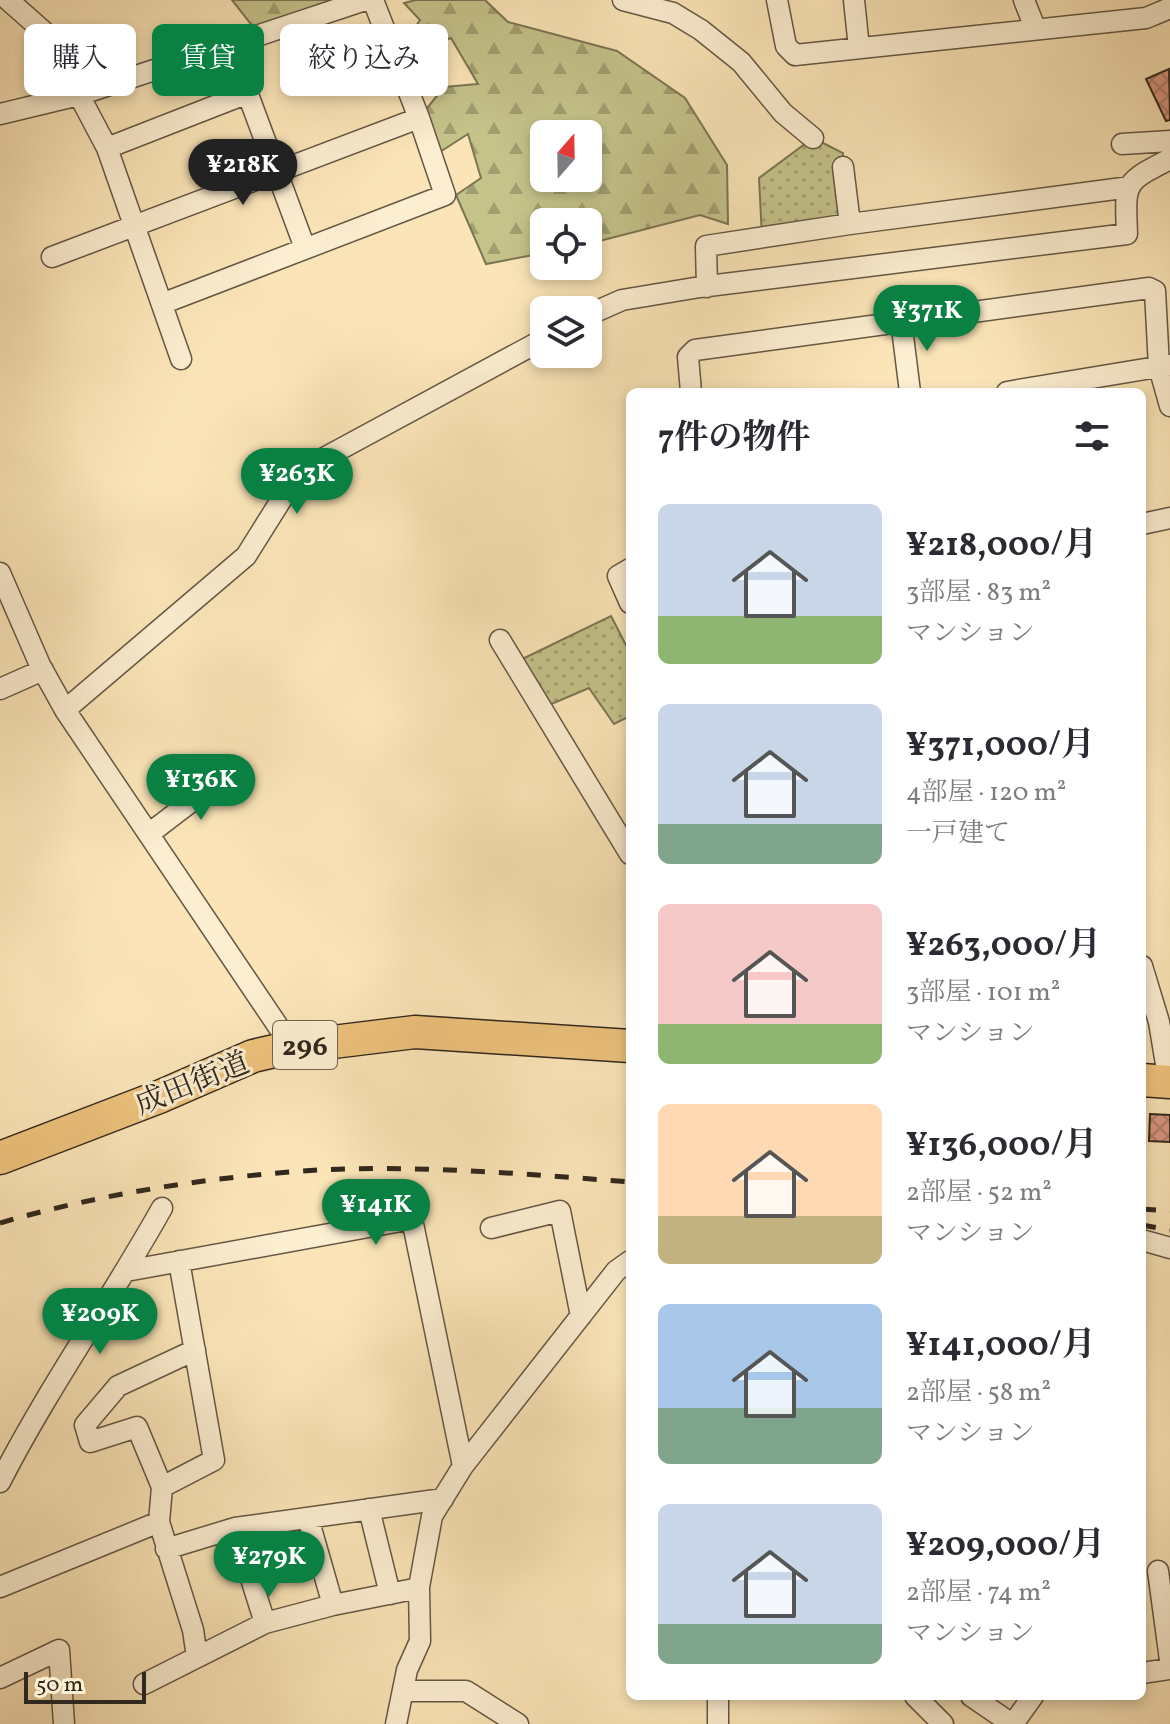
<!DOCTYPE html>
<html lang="ja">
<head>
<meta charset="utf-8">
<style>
  body { margin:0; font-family:Vollkorn,"Noto Serif JP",serif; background:#f2f2f3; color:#2b2b33; height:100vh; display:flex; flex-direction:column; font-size:30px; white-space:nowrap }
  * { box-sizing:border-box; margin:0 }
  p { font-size:26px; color:#7c7c81 }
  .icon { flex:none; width:44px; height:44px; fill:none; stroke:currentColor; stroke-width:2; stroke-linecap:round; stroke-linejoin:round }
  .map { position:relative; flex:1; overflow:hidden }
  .panel { position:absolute; left:626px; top:388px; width:520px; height:1312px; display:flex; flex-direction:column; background:#fff; border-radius:12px; box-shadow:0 4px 12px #0003 }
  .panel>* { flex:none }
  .hud { position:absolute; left:24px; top:24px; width:482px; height:72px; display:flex; gap:16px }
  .needle { width:52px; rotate:20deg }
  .controls { position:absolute; left:530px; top:120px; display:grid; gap:16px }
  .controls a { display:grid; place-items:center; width:72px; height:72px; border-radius:12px; background:#fff; box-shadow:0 4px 12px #0003; font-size:40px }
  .scale { position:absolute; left:24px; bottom:20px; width:122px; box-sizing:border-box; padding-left:8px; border:4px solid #31281e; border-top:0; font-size:22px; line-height:28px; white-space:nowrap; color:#31281e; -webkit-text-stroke:6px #fceed1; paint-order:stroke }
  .price { position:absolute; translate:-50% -68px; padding:0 18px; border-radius:28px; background:#0b8043; color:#fff; font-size:26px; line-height:52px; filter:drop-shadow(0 2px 4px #0008) }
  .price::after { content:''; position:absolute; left:50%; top:48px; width:24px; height:18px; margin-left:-12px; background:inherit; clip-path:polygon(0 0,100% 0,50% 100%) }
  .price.selected { background:#222; color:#fff }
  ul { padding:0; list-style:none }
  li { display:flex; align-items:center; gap:24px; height:200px; padding:0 32px }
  li span { display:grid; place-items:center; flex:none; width:224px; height:160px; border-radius:12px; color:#555 }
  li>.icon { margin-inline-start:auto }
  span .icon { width:96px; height:96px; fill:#fffc; stroke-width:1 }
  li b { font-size:34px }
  h2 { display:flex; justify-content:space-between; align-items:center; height:96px; padding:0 32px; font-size:34px }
  .chip { padding:0 28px; border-radius:12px; background:#fff; box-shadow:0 4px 12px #0003; font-size:28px; line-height:72px }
  .chip.selected { background:#0b8043; color:#fff }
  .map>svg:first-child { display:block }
  .forest { fill:url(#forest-firs); stroke:#7b7554; stroke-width:2; fill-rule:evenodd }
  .park { fill:url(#park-dots); stroke:#7b7554; stroke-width:2 }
  .building { fill:url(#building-cross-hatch); stroke:#31281e; stroke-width:2 }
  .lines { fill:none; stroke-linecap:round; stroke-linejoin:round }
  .minor-casing { stroke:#645744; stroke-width:23 }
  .trunk-casing { stroke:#31281e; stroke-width:35 }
  .minor { stroke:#fceed1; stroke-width:20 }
  .trunk { stroke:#eec27c; stroke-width:32 }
  .rail { stroke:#31281e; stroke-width:5; stroke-dasharray:14 14; stroke-linecap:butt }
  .labels { text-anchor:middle; stroke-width:6; stroke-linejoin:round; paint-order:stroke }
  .shield { fill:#fceed1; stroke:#6e6354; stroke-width:2 }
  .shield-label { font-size:28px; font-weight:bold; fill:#31281e }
  .street-label { font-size:30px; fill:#31281e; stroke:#fceed1 }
</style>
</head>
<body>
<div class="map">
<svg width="1170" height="1724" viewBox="0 0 1170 1724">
  <defs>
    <pattern id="forest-firs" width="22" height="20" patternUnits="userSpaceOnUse" patternTransform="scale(2)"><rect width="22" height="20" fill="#c5c28a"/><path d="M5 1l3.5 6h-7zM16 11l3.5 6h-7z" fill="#a19e70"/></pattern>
    <pattern id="park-dots" width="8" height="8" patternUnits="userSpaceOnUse" patternTransform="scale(2)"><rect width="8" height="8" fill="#c5c28a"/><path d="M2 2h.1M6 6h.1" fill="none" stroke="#a19e70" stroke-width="1.8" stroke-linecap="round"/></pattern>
    <pattern id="building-cross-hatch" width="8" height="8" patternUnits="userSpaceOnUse" patternTransform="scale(2)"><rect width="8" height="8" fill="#da9883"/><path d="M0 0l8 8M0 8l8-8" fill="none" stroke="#b17c6b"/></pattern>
  </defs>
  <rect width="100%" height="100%" fill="#fbe5b8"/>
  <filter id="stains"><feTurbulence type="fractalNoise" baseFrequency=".0025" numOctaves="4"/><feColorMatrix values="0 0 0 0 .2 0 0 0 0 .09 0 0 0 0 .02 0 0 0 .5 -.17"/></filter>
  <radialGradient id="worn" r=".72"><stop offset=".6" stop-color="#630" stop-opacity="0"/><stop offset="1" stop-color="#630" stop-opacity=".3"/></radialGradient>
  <path class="forest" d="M232,0H346L257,32Z
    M416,0H485L508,22L617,51L685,98L727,165L728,224L700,215L588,244V222H544V253L486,264L456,195L481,178L468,134L432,157L419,118L444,87L478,84L451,38L425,47L412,32L420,20L404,3ZM544,134H588V178H544Z"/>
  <path class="park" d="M813,138L843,153V167L850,224L762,237L759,178Z
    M611,616L630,653V716L614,724L589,688L542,708L514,663Z"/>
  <path class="building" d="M1169,69L1170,120L1166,121L1146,79Z
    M1150,1114L1170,1115V1142L1149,1141Z"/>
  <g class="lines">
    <g class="minor-casing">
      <path id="minor" d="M8,0L85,68L94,89
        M623,0L673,13L701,30L741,62L783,113L813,138
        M777,0L786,46L795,55L1146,18L1170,8
        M854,0L859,48
        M1024,0L1035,28
        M230,46L305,248
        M79,95L107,148L181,359
        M0,114L79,95L365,0
        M1122,144L1170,141
        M107,148L248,93
        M843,167L850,224
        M52,257L419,118
        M707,287L706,246L850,224L1130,187
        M164,303L445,195L419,118L373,0
        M588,315L622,300L700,287L1127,234C1125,182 1123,183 1170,159
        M901,320L910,392
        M691,392L688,357L695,350L1149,288L1155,291L1159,367L1170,406
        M1007,392L1169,365
        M1142,524L1170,518
        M630,569L618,576L630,603
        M0,573L40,665L65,710L292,1047
        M500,640L630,854
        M0,689L43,670
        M65,710L246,556L293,481L311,465L544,339
        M150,833L226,775
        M1142,966L1159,1022L1169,1082
        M491,1228L560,1211L581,1316
        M1142,1240L1170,1248
        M126,1271L412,1219L463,1466
        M195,1350L118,1386L85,1425L90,1442L137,1427L162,1487L159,1522L193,1630L197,1657
        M0,1482C48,1388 110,1301 162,1208
        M162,1487L214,1460L179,1261
        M369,1509L390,1594
        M308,1518L333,1605
        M235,1528L265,1623
        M166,1549L235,1528L443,1499
        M1158,1571L1170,1660
        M0,1587L159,1522
        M1142,1673L1170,1669
        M0,1678L59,1650L64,1724
        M144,1684L265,1623L333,1605L419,1588
        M403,1691H466L518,1724
        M718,1696V1724
        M915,1696L943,1724
        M971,1696L1012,1724
        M396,1724L407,1670L420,1641L419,1587L432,1516L463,1466L616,1271L630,1261
        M1013,1724L1033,1696"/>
    </g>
    <g class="trunk-casing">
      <path id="trunk" d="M1142,1080L1170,1082
        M0,1158L159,1097L253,1056L292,1047L415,1032L630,1046"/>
    </g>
    <use href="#minor" class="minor"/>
    <use href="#trunk" class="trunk"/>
    <path class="rail" d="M1142,1209L1170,1211
      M0,1223C99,1194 215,1176 319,1170C422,1165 527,1174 630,1182
      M1142,1225L1170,1230"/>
  </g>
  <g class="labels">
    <rect class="shield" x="273" y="1021" width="64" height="48" rx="6"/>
    <g class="shield-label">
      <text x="305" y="1055">296</text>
    </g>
    <g class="street-label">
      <text transform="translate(192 1083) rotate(-22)" y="10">成田街道</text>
    </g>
  </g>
  <rect width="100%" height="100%" filter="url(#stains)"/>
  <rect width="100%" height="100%" fill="url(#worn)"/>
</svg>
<div class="controls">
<a><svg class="needle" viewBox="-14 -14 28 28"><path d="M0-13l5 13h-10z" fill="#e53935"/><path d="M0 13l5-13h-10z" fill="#7c7c81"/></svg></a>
<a><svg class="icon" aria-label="locate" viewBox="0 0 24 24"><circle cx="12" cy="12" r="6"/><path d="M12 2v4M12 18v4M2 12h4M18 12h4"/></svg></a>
<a><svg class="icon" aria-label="layers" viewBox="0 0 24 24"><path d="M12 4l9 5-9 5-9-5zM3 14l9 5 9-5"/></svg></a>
</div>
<div class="scale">50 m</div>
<b class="price selected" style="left:243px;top:207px">¥218K</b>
<b class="price" style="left:927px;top:353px">¥371K</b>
<b class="price" style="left:297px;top:516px">¥263K</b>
<b class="price" style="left:201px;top:822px">¥136K</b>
<b class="price" style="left:376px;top:1247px">¥141K</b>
<b class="price" style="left:100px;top:1356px">¥209K</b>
<b class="price" style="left:269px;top:1599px">¥279K</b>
<div class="hud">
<a class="chip">購入</a>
<a class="chip selected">賃貸</a>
<a class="chip">絞り込み</a>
</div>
<section class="panel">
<h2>7件の物件<svg class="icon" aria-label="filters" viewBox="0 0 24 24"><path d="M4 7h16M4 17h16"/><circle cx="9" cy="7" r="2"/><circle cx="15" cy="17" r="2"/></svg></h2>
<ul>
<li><span style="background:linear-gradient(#c9d6e8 70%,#8fb573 0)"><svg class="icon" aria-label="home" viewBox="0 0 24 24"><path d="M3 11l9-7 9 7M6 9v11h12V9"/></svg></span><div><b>¥218,000/月</b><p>3部屋 · 83 m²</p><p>マンション</p></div></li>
<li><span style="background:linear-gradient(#c9d6e8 75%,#7fa58c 0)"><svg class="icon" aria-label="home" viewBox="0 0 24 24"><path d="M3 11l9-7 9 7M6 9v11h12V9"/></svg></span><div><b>¥371,000/月</b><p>4部屋 · 120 m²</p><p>一戸建て</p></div></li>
<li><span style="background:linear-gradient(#f6c9c9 75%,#8fb573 0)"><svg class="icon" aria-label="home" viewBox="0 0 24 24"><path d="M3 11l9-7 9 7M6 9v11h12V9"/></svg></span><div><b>¥263,000/月</b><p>3部屋 · 101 m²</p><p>マンション</p></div></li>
<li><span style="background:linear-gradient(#ffd9b3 70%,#c2b280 0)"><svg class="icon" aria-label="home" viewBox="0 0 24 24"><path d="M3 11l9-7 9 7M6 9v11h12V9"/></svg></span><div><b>¥136,000/月</b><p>2部屋 · 52 m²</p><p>マンション</p></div></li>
<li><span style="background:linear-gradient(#a9c7e8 65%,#7fa58c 0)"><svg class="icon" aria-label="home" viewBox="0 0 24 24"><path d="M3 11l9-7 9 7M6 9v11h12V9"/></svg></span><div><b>¥141,000/月</b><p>2部屋 · 58 m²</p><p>マンション</p></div></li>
<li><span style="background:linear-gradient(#c9d6e8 75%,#7fa58c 0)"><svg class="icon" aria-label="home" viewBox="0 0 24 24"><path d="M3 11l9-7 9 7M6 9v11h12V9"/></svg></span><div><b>¥209,000/月</b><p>2部屋 · 74 m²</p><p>マンション</p></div></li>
</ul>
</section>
</div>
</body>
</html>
